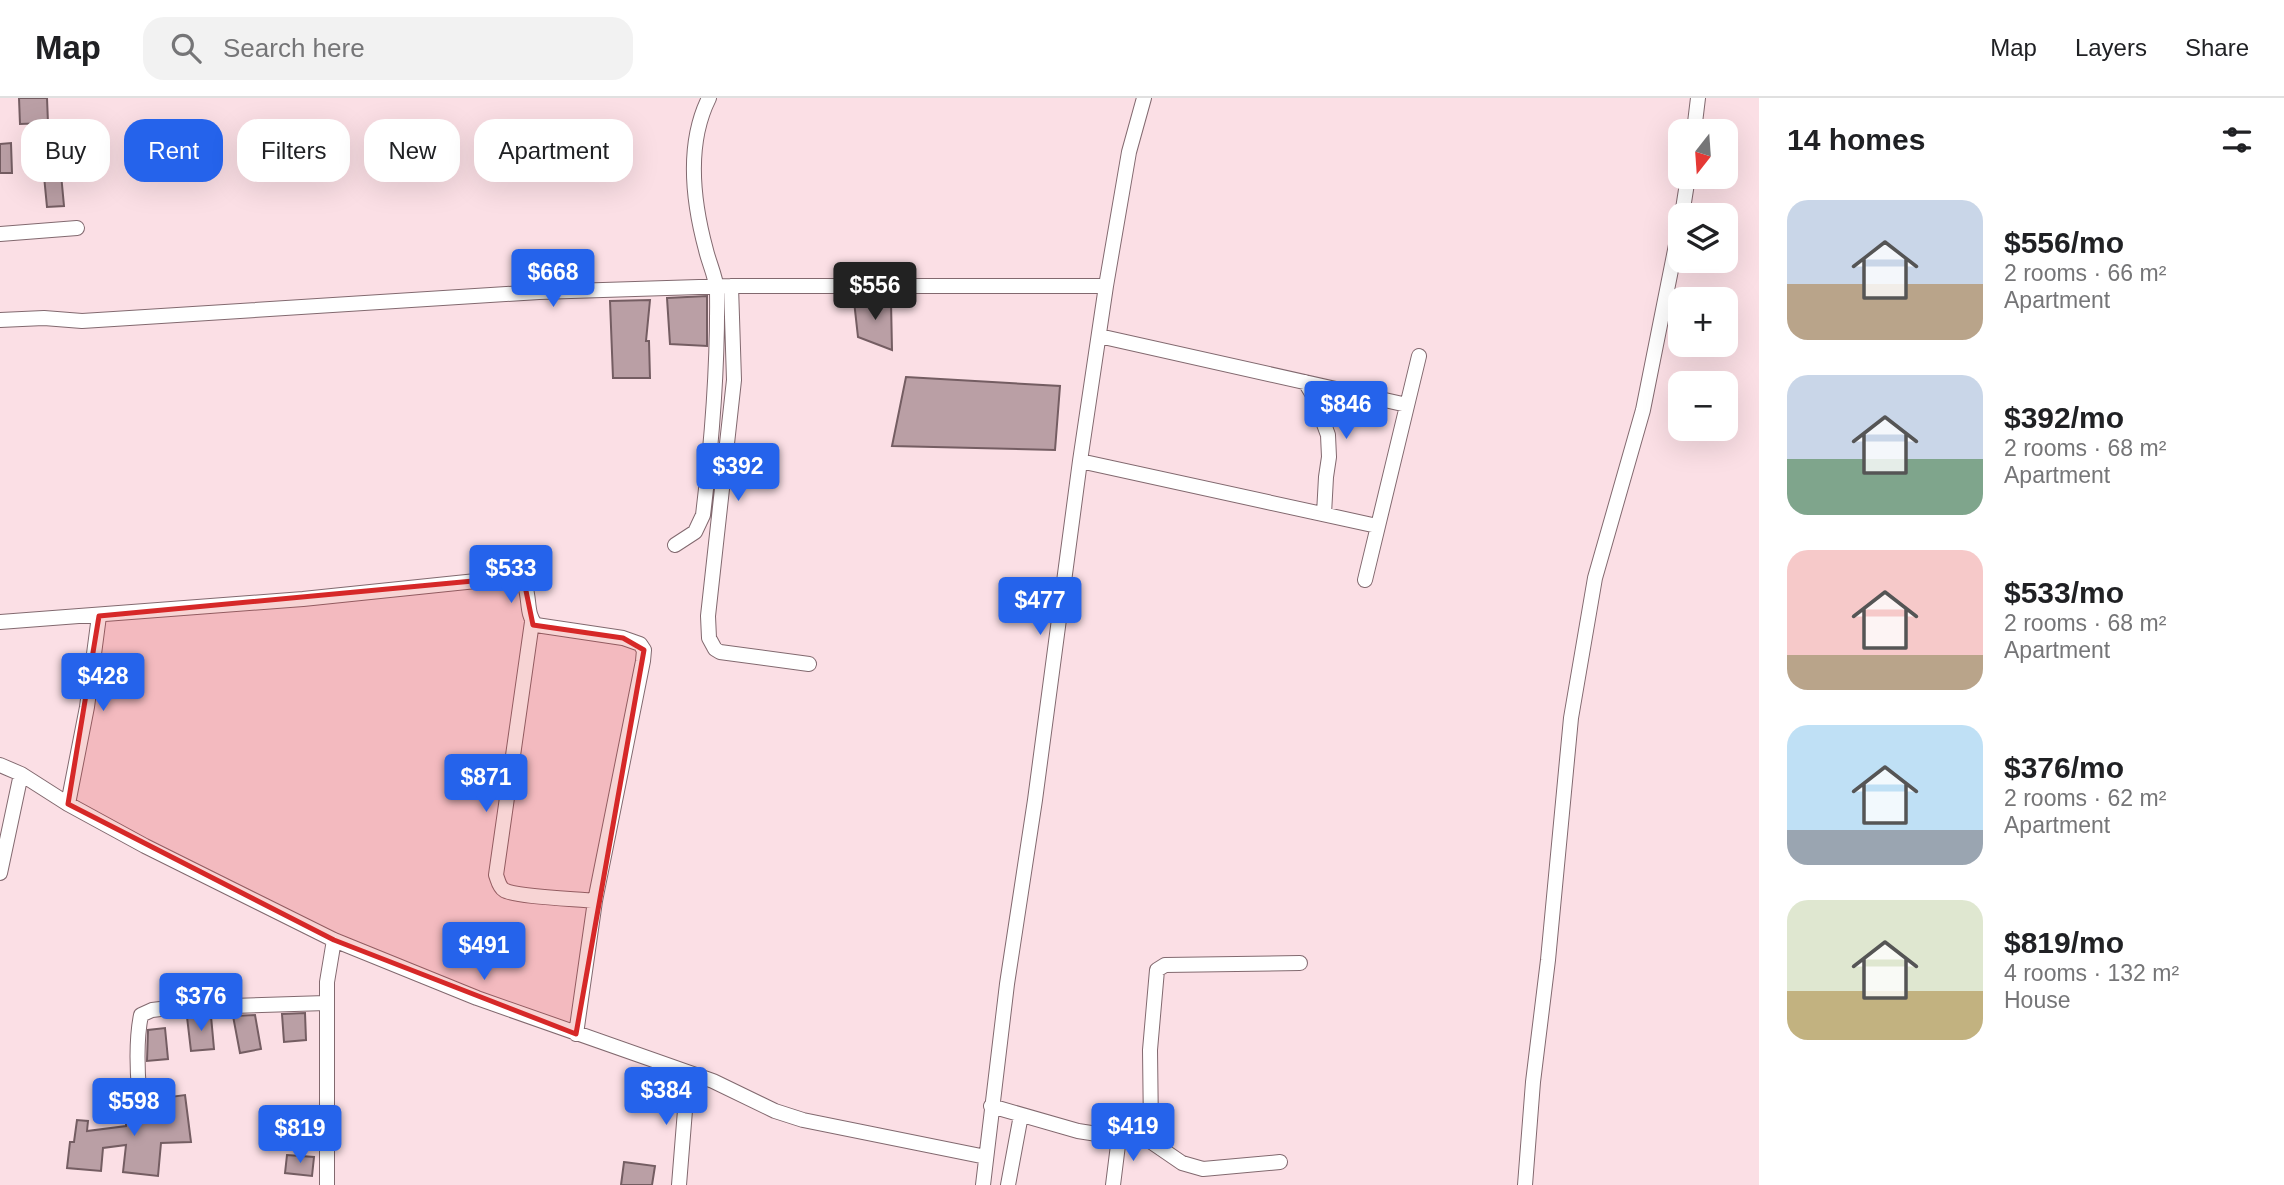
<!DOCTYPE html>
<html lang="en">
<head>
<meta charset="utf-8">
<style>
  body { margin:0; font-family:Arial,sans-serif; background:#f2f2f2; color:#202124; height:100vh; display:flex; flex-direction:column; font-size:26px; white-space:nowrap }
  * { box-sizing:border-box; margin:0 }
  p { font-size:23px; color:#757577 }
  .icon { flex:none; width:38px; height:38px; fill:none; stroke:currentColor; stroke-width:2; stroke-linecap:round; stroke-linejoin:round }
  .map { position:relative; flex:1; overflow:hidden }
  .details { display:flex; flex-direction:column; background:#fff; width:525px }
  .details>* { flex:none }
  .hud { position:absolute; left:21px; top:21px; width:665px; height:63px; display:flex; gap:14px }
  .needle { width:46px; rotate:197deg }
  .buttons { position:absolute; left:1668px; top:21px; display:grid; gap:14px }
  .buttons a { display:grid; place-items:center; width:70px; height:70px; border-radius:14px; background:#fff; box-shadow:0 7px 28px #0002; font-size:35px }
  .price { position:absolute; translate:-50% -60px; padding:0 16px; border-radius:7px; background:#2563eb; color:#fff; font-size:23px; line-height:46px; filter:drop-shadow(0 2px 4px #0008) }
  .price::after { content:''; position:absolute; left:50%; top:42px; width:21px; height:16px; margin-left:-10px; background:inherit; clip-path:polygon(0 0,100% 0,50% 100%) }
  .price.current { background:#222; color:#fff }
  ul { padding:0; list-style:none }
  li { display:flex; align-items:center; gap:21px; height:175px; padding:0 28px }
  li span { display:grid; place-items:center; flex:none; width:196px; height:140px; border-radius:21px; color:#555 }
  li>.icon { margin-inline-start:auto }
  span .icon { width:84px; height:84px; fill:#fffc; stroke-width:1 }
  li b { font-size:30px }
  h2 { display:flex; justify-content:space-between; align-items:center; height:84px; padding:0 28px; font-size:30px }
  .chip { padding:0 24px; border-radius:21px; background:#fff; box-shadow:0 7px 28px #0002; font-size:24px; line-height:63px }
  .chip.current { background:#2563eb; color:#fff }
  header { display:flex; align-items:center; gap:42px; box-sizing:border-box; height:98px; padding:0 35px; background:#fff; border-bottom:2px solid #e0e0e0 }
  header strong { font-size:33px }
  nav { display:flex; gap:38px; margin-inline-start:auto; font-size:24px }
  .search { width:490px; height:63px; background:#f2f2f2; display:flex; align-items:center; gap:18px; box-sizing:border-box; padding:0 24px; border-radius:21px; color:#757577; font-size:26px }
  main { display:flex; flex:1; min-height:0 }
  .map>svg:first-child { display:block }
  .building { fill:#ba9fa5; stroke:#745d62; stroke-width:2 }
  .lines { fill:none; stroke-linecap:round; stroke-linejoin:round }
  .street-casing { stroke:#82696f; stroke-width:16 }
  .street { stroke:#fff; stroke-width:14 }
  .marked { fill:#d62828; fill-opacity:0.2; stroke:#d62828; stroke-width:5; stroke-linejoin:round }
</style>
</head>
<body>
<header>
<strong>Map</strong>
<div class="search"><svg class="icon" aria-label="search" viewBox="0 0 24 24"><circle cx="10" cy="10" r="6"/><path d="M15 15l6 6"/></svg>Search here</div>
<nav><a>Map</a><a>Layers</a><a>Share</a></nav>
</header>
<main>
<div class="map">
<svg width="1759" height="1087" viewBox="0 0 1759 1087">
  <rect width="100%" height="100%" fill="#fbdfe5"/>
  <path class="building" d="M19,0H47L48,25L20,26Z
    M11,45L12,75H0V46Z
    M61,76L64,108L47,109L44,78Z
    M707,198V248L670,246L667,200Z
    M650,202L646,243H649L650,280H613L610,203Z
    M854,203H891L892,252L858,239Z
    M906,279L1060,288L1055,352L892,348Z
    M305,915L306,942L284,944L282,916Z
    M255,917L261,951L240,955L233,918Z
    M211,918L214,951L191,953L187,919Z
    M165,930L168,961L147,963L148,932Z
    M185,997L191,1044L161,1045L158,1078L123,1074L126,1047L103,1050L101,1073L67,1070L70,1044H74L77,1022L88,1023L87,1033L126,1028V1025L141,1023L139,1003Z
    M287,1057L314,1059L312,1078L285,1075Z
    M624,1064L655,1068L652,1087H621Z"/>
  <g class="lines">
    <g class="street-casing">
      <path id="street" d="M1694,33L1698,0
        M1682,117L1688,79
        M0,136L77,130
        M731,188L734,282L708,518L709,540L715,551L720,554L809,566
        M0,222L44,220L82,223L539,194L731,188H1106
        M1099,238L1407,307
        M1305,284L1314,299L1328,337L1329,359L1326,379L1324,416
        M1080,363L1377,428
        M675,447L695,434L703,417C712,343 718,268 717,193C716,179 709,165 706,152C693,104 686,46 709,0
        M1365,482L1419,258
        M0,524L303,501L505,480L512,481L525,488C530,501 526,517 536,527L623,540L640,546L644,552L643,563L595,803L576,936
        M532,524L496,777C498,782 499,789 504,792C515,799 578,801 595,803
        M0,667L21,676L68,706L145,748L334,842L477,900L713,983L775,1013L803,1022L986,1059
        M68,706L87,609L99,518
        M0,775L21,676
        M139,993C137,968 136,942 141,917L152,912L169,910L326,905
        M991,1008L1078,1033L1136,1042L1147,1041L1151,1032L1150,952L1157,872L1165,867L1300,865
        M1147,1041L1182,1065L1203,1071L1280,1064
        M327,1087V884L334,842
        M679,1087L688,975
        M983,1087L1007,886L1035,702L1080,363L1106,188L1129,54L1144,0
        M1008,1087L1021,1017
        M1113,1087L1119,1039
        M1525,1087L1533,984L1548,862L1571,620L1595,480L1643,312L1680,127"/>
    </g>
    <use href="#street" class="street"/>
  </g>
  <path class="marked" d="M505,480L525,488L533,527L623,540L644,552L576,936L334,842L68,706L99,518Z"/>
</svg>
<div class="buttons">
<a><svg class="needle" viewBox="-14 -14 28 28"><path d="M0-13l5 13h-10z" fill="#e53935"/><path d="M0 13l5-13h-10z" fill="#757577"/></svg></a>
<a><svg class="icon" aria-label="layers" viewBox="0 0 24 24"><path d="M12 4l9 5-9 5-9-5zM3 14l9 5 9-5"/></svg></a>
<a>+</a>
<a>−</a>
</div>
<b class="price" style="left:553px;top:211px">$668</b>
<b class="price current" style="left:875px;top:224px">$556</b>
<b class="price" style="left:1346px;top:343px">$846</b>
<b class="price" style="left:738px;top:405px">$392</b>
<b class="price" style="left:511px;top:507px">$533</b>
<b class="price" style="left:1040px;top:539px">$477</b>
<b class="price" style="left:103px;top:615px">$428</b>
<b class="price" style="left:486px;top:716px">$871</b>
<b class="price" style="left:484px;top:884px">$491</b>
<b class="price" style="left:201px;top:935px">$376</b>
<b class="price" style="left:666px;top:1029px">$384</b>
<b class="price" style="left:134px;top:1040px">$598</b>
<b class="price" style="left:1133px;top:1065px">$419</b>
<b class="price" style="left:300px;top:1067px">$819</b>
<div class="hud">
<a class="chip">Buy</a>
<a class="chip current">Rent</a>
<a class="chip">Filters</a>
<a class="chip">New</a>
<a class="chip">Apartment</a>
</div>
</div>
<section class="details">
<h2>14 homes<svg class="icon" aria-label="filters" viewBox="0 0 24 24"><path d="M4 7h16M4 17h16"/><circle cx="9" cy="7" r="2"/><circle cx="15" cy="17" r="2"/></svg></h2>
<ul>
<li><span style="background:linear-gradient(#c9d6e8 60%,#b9a48a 0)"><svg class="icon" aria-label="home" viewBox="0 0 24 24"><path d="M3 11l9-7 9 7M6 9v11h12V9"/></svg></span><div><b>$556/mo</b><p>2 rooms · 66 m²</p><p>Apartment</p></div></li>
<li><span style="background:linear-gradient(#c9d6e8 60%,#7fa58c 0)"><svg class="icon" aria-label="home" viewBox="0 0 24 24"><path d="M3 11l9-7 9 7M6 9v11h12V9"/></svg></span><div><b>$392/mo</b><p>2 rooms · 68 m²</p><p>Apartment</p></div></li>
<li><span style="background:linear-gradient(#f6c9c9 75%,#b9a48a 0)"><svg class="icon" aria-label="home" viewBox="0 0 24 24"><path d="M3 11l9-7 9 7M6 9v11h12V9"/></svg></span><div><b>$533/mo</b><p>2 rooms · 68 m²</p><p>Apartment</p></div></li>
<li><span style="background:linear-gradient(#bfe0f5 75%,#9aa5b1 0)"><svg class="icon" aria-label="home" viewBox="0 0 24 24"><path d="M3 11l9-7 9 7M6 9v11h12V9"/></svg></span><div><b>$376/mo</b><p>2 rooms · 62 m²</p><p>Apartment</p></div></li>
<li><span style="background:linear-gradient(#dfe7d0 65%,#c2b280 0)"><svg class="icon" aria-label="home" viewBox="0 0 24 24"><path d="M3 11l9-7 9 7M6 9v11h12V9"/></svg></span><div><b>$819/mo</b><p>4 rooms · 132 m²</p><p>House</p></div></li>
</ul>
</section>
</main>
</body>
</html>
